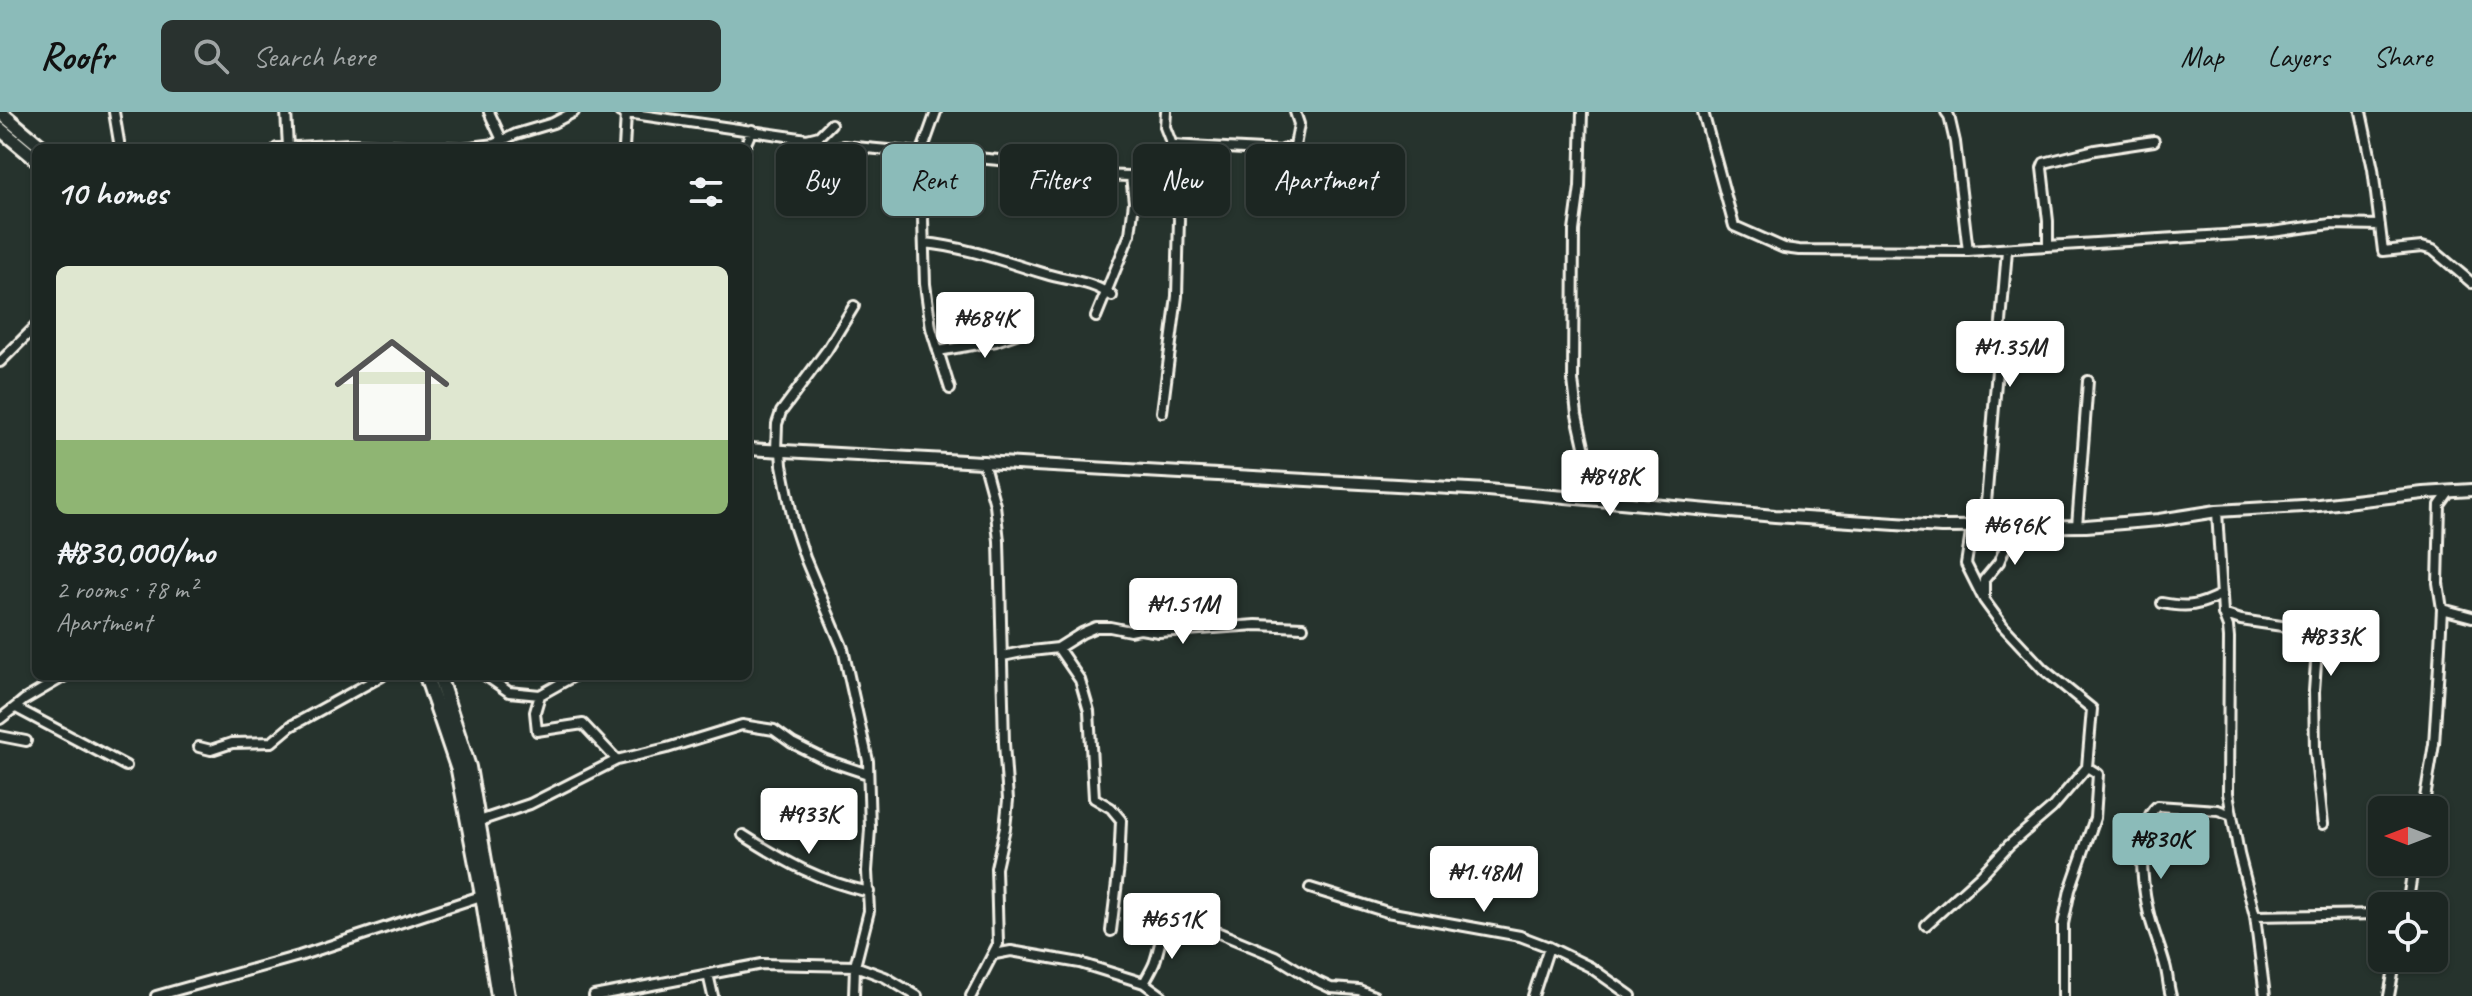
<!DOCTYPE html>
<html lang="en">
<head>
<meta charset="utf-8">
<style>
  body { margin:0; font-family:Caveat,sans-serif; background:#29322f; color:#f1f3f6; height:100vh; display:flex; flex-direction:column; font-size:30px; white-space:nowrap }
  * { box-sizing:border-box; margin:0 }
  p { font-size:26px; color:#a0a5a5 }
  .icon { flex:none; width:44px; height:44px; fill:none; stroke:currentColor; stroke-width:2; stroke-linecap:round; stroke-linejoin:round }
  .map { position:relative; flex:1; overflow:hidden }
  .sheet { position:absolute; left:32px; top:32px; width:720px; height:536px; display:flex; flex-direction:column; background:#1c2622; border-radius:12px; box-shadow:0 2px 6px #0004,0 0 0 2px #3a4340 }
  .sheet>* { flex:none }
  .top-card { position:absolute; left:776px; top:32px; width:760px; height:72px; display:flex; gap:16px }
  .needle { width:52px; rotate:270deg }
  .tools { position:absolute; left:2368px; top:684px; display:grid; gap:16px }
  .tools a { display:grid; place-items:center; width:80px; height:80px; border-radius:12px; background:#1c2622; box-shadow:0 2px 6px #0004,0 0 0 2px #3a4340; font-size:40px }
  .price { position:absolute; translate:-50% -68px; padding:0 18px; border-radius:8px; background:#fff; color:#222; font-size:26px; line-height:52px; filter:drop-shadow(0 2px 4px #0008) }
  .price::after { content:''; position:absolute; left:50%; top:48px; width:24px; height:18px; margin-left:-12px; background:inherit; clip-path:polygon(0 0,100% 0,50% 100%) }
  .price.on { background:#8bbbb9; color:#111 }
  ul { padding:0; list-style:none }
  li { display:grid; align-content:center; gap:16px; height:424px; padding:0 24px }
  li span { display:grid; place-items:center; height:248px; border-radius:12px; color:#555 }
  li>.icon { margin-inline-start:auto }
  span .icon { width:144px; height:144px; fill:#fffc; stroke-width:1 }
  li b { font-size:34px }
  h2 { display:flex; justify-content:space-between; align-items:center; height:96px; padding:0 24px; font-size:34px }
  .chip { padding:0 28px; border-radius:12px; background:#1c2622; box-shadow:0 2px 6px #0004,0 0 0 2px #3a4340; font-size:28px; line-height:72px }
  .chip.on { background:#8bbbb9; color:#111 }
  header { display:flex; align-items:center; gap:48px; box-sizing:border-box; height:112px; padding:0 40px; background:#8bbbb9; color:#111 }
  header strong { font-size:38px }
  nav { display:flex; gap:44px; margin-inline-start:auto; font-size:28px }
  .search { width:560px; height:72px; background:#29322f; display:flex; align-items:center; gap:20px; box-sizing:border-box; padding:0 28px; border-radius:12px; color:#a0a5a5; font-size:30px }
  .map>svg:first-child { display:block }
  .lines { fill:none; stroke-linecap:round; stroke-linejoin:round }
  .minor-casing { stroke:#f4f1e8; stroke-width:14 }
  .tertiary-casing { stroke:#f4f1e8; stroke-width:16 }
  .primary-casing { stroke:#f4f1e8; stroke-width:18 }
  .minor { stroke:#26332d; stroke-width:8 }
  .tertiary { stroke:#26332d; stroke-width:10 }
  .primary { stroke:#26332d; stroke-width:12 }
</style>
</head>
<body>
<header>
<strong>Roofr</strong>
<div class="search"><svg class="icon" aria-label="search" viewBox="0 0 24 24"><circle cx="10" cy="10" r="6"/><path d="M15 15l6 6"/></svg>Search here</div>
<nav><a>Map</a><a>Layers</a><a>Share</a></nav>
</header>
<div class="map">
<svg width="2472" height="884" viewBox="0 0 2472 884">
  <rect width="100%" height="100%" fill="#26332d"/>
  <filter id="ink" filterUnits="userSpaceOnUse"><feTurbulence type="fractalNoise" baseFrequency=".0125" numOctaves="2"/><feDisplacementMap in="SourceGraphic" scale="16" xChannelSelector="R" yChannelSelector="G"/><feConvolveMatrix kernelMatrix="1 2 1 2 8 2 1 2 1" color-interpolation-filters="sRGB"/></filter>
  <g filter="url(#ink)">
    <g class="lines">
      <g class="minor-casing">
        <path id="minor" d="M114,0L120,36
          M286,0L288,35
          M489,0L502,28
          M620,0L807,27L819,24L831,12
          M936,0L921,42L925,172L931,216L950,277
          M1582,0L1580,75L1574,119L1573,268L1577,303L1596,388
          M1703,0L1734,114L1784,136L1799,138L1968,139L2272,120L2331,112L2380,113
          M1946,0L1949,4L1955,30L1968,139
          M2361,0L2373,57L2383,139L2422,135L2433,138L2472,171
          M1172,33L1280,39L1341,50
          M277,36L350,32L463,36L495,32L516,22L553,11L574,0
          M624,36L626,2
          M744,36L752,18
          M837,36L844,34L877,37L1021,50L1032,63
          M1283,38L1295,34L1299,12L1295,0
          M1052,62L1131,64
          M924,131C967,135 1005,150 1046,162C1069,169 1092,169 1112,184
          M2048,134V109L2042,56L2044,51L2095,38L2154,29
          M1096,205L1130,122L1134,90L1131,64C1145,60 1160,62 1175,61
          M938,239L996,229L1022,220
          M0,250L36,214
          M1162,300L1177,184L1179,107L1172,33L1165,15L1166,0
          M776,339L777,312L781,300L827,238L854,194
          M781,339L782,353L794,413L805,446L843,537L868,649L870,717L867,759L869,799L855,854L854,884
          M2217,399L2223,502L2228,515L2229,526L2228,681L2239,742L2255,804L2265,884
          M2077,414L2088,269
          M1984,415L2007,138
          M1984,484V468L1999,450L2014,414
          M2162,491C2188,496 2199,494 2222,482
          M2442,497L2472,505
          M2223,502L2241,508L2309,518L2318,523L2314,579L2315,638L2323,712
          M1058,536L1082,521L1096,515H1110L1130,519L1140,517L1159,520L1256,513L1303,515
          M1003,544L1022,540L1058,536L1080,568L1089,599L1094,686L1111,696L1121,708L1119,754L1111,819
          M65,564L24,588L18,593V597L126,654
          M486,564L509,580L540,583L535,600L537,619L583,612L617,648
          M540,583L574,564
          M0,607L18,593
          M0,624L26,629
          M199,635L211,638L232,631L272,630L291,614L382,564
          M2423,698L2434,632L2439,553L2442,497L2438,471L2440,393L2450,379
          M479,709L530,692L617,648L667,636L742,613L774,618L792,631L826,648L868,662
          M743,723C787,751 817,768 869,780
          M1310,776L1387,800L1520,824L1549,835L1590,855L1631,884
          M2407,794L2414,750
          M2255,804L2382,802
          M1926,813L1981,763L2009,733L2052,696L2087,655L2092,597L2043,557L2003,514L1984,488L1966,452L1972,415
          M995,842L1011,839L1080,851L1144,871L1162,884
          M708,862L713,884
          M1144,871C1147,865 1151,859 1154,852C1160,837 1161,811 1178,804L1275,844L1316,869L1331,876L1359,878L1374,884
          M156,884L299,844L484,783
          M594,884L762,852L855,854L885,865L917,884
          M971,884L998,832L996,756L1005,716L1008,688L1004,631L999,429L995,393L983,349
          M1533,884L1549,835
          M2063,884V812L2070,778L2095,706L2098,662L2087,655
          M2171,884C2168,874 2168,863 2165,853C2160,834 2152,817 2148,798C2142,771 2135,713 2157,694L2218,698L2232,703
          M2389,884L2396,846"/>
      </g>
      <g class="tertiary-casing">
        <path id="tertiary" d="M748,337L1487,378L1775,404L1941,415L2086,414L2159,408L2217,399L2319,393L2423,381L2472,378"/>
      </g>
      <g class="primary-casing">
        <path id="primary" d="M0,0L43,36
          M0,17L36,47
          M426,564L458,658L482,783L498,884
          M439,564L469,655L508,884"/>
      </g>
      <use href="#minor" class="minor"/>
      <use href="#tertiary" class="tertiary"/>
      <use href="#primary" class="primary"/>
    </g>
  </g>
</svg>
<div class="tools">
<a><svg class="needle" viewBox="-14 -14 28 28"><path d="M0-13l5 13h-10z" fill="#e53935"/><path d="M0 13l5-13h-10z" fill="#a0a5a5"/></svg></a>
<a><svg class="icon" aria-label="locate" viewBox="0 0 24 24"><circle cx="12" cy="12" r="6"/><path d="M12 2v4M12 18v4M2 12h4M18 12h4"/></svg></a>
</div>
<b class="price" style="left:985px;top:248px">₦684K</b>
<b class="price" style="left:2010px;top:277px">₦1.35M</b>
<b class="price" style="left:1610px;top:406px">₦848K</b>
<b class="price" style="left:2015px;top:455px">₦696K</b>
<b class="price" style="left:1183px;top:534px">₦1.51M</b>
<b class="price" style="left:2331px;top:566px">₦833K</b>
<b class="price" style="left:809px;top:744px">₦933K</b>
<b class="price on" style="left:2161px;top:769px">₦830K</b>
<b class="price" style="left:1484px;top:802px">₦1.48M</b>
<b class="price" style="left:1172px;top:849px">₦651K</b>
<div class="top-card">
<a class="chip">Buy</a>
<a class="chip on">Rent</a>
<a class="chip">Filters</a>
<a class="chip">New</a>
<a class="chip">Apartment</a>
</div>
<section class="sheet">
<h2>10 homes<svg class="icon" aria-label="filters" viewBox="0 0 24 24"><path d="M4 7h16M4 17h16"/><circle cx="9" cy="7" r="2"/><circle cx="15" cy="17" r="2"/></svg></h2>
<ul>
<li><span style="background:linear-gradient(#dfe7d0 70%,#8fb573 0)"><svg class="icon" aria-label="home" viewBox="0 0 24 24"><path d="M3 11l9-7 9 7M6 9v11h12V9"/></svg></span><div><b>₦830,000/mo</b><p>2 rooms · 78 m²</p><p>Apartment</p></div></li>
</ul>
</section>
</div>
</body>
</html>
